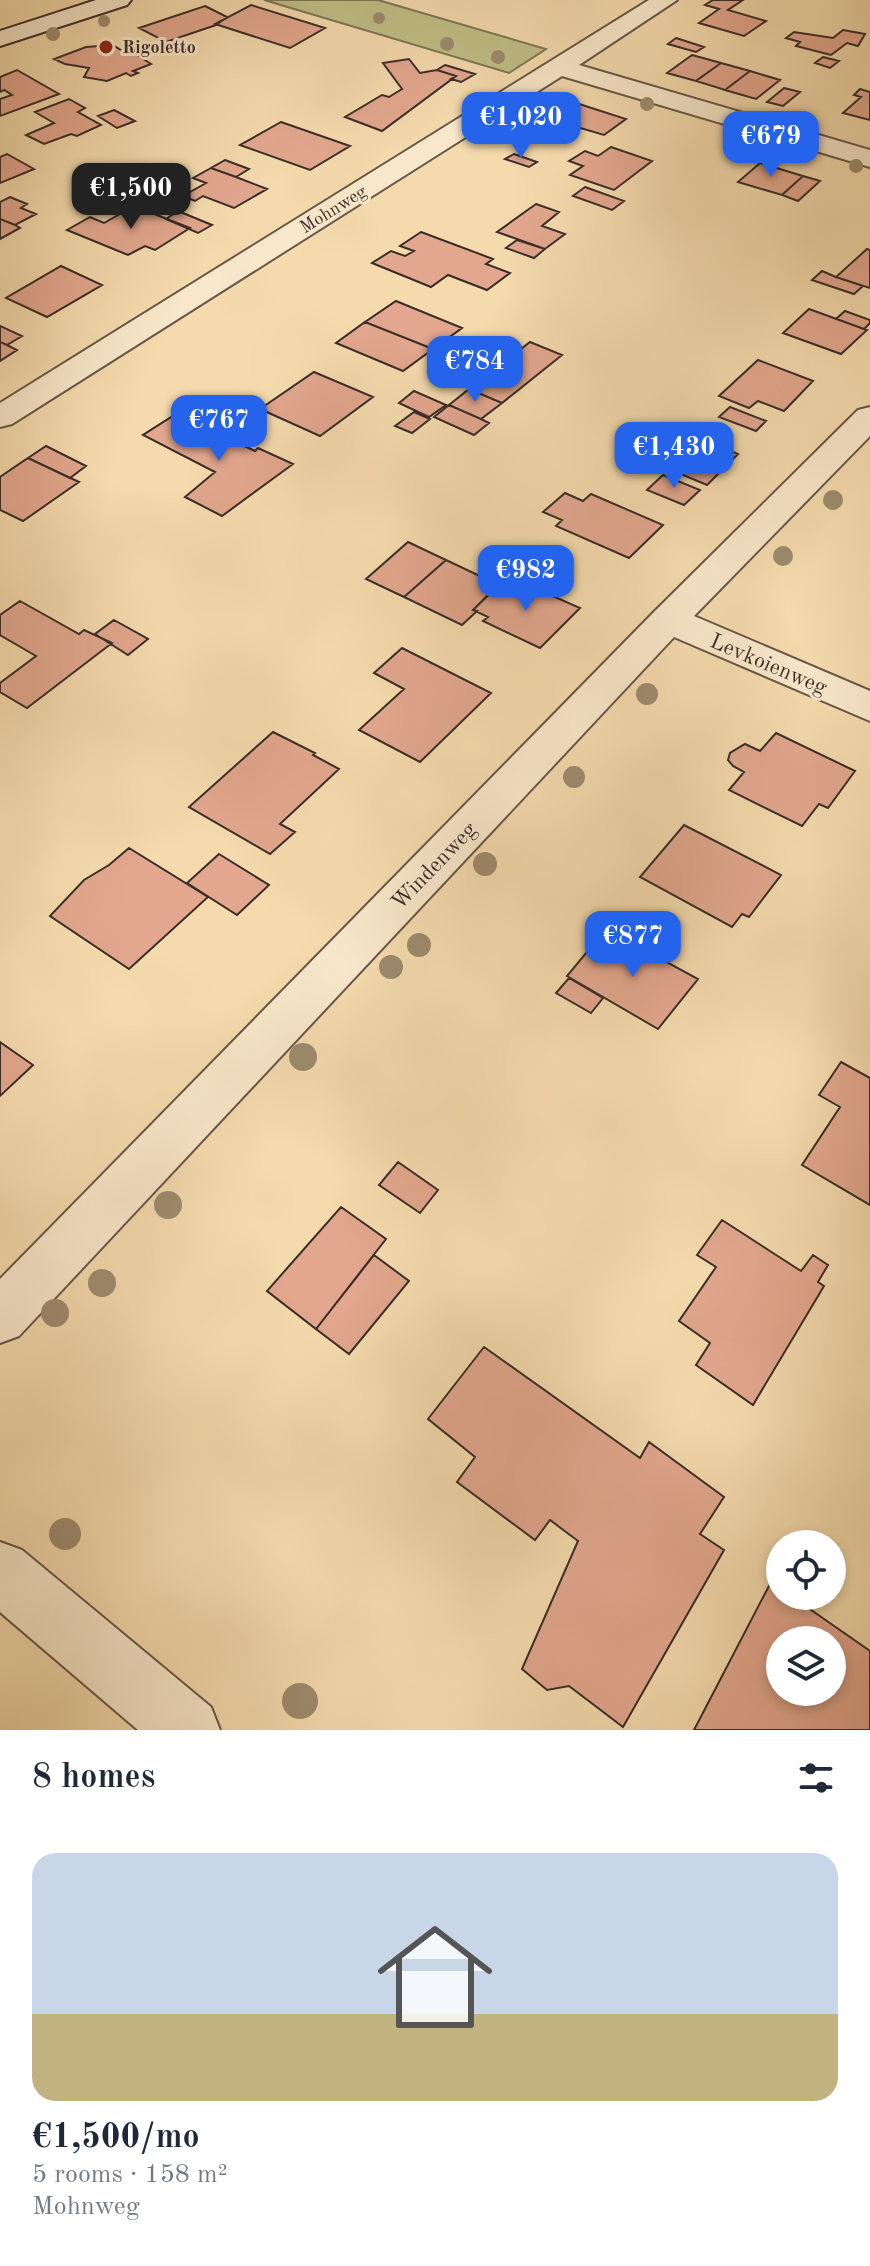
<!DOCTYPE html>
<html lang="en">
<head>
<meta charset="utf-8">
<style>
  body { margin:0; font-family:"Old Standard TT",serif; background:#f6f6f7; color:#1f2937; height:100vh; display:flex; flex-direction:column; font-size:30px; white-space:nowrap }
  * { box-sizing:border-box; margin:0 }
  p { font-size:26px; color:#747a83 }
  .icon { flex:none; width:44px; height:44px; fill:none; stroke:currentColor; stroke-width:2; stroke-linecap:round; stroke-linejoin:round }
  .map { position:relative; height:1730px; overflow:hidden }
  .side { display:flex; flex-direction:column; background:#fff; flex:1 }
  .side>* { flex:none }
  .buttons { position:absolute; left:766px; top:1530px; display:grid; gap:16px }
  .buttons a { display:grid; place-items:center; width:80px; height:80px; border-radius:50%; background:#fff; box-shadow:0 4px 12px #0003; font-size:40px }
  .price { position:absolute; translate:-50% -68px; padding:0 18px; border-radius:16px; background:#2563eb; color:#fff; font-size:26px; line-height:52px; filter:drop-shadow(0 2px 4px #0008) }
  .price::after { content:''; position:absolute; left:50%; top:48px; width:24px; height:18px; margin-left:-12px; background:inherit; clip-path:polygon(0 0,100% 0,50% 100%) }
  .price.selected { background:#222; color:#fff }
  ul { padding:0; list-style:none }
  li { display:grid; align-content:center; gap:16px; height:424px; padding:0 32px }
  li+li { border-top:2px solid #e0e1e3 }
  li span { display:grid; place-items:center; height:248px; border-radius:24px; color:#555 }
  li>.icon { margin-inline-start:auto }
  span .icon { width:144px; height:144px; fill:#fffc; stroke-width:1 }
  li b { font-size:34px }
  h2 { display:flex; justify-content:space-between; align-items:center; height:96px; padding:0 32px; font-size:34px }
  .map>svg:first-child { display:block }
  .green { fill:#c0be86; stroke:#7d7657; stroke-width:2 }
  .building { fill:#e2a78e; stroke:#3a2d28; stroke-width:2; fill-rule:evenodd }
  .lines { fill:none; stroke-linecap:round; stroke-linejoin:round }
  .minor-casing { stroke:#685849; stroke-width:4 }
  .secondary-casing { stroke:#3a2d28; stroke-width:4 }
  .minor { fill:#f8e7ca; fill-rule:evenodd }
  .secondary { fill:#f8e7ca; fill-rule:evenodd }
  .tree { fill:#9d8b6e }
  .poi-dot { fill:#8f2418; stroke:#f8e7ca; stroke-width:3 }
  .labels { text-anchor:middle; stroke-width:6; stroke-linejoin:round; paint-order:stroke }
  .far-poi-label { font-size:18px; font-weight:bold; fill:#3a2d28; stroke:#f8e7ca; text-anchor:start }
  .far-street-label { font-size:18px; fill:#3a2d28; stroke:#f8e7ca }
  .street-label { font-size:22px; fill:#3a2d28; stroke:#f8e7ca }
</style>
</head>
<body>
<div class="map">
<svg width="870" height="1730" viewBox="0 0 870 1730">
  <rect width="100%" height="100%" fill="#f4daad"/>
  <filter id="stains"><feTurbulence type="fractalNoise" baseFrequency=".0025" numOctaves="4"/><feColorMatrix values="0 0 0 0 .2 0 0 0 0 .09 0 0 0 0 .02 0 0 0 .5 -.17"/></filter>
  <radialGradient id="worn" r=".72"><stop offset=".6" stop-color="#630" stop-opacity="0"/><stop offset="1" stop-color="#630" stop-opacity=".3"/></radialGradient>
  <path class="green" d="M264,0H378L546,49L509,73Z"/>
  <path class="building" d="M713,0H743L728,10L766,21L744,36L699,23L719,9L705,5Z
    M251,5L325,28L290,48L215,24Z
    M205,6L227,17L216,25L166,42L139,28Z
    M843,30L865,34L858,46L847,43L831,55L796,46L800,42L786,38L794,32L833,38Z
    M676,38L704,47L696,52L668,44Z
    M113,45L124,52L131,51L151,64L133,71L138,73L131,76L126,73L107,81L84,77L89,68L65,64L54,59L86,47Z
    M692,55L721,63L696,81L667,73Z
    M823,57L839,61L830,68L815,63Z
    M409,59L420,73L437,70L456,76L382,131L345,117L382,95L389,97L402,89L383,63Z
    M721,63L750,71L725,90L696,81Z
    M445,65L475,74L461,82L451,79L456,76L437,70Z
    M17,70L59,94L0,116V99L12,95L4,90L0,92V77Z
    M750,71L780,80L756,99L725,90Z
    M784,88L800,92L783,106L767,102Z
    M860,89L870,92V120L843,113L861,97L854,95Z
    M69,99L85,108L78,112L101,125L77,136L71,134L44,144L26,135L54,123L35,112Z
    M576,103L626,119L604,135L553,120L561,115L555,113Z
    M114,110L135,121L117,128L98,116Z
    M281,122L350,146L310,170L240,145Z
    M611,147L652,161L614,190L570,175L583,166L569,161L585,151L598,156Z
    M7,154L34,169L0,183V157Z
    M514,154L537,162L529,167L505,159Z
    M225,160L249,169L236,177L211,168Z
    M760,163L803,176L782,195L738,182Z
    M211,168L236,177L267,189L234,208L203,196L195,201L183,196L206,183L193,178Z
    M803,176L820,181L798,201L782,195Z
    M585,187L624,201L612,210L573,196Z
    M10,197L27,204L21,208L36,214L15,225L0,219V202Z
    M536,204L559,212L542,226L565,234L545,249L497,232Z
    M134,206L190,228L155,250L145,246L128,255L67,230L90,217L104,223Z
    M178,211L212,225L198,233L166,219Z
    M0,219L15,225L20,228L0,239Z
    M421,232L493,259L486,264L510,273L487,290L448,275L431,287L372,263L391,251L405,256L414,251L400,246Z
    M517,240L545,249L534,258L506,248Z
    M867,249L870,250V288L836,277Z
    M61,266L102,285L47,317L6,298Z
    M822,271L836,277L863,286L854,294L812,280Z
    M396,301L462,328L433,349L365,322Z
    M809,309L864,329L867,330L841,354L783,333Z
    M845,311L870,320V323L864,329L836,319Z
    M365,322L433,349L403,371L336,343Z
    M0,326L22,336L7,345L0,342Z
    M0,342L7,345L17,350L0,361Z
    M530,342L562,355L502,403L469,389Z
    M758,360L813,381L784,411L758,401L749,408L719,396Z
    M314,372L373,397L320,436L260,409Z
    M469,389L502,403L481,419L449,405Z
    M414,391L446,405L429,417L399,403Z
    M449,405L481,419L489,423L474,435L434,417Z
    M730,407L766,421L756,431L719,417Z
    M414,412L430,419L412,433L395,426Z
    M176,414L255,451L258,448L293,464L222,516L185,497L215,472L143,435Z
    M678,429L738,454L707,485L645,459L655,450L637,443L650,431L668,438Z
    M46,446L86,466L70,478L28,458Z
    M28,458L79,482L23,521L0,510V477Z
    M663,475L700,490L684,505L647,490Z
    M565,493L583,501L591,494L663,525L629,558L556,526L562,520L543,512Z
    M408,542L446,560L404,597L366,579Z
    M446,560L499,585L473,610L477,611L462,625L404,597Z
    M519,581L580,608L540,648L483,621L488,617L473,610L494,589L505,593Z
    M20,601L79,634L84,630L112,643L27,708L0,692V683L36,656L0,635V615Z
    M114,620L148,639L128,655L95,634Z
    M402,648L491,693L420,762L359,730L404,689L374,673Z
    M273,732L315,753L313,755L339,769L280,824L295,832L270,854L189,807Z
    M776,733L855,771L828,808L819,804L802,826L729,790L744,772L733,766L728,760L730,753L745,744L760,751Z
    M684,825L781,875L749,917L742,914L732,927L640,877Z
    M129,848L208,897L129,969L50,916L84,880L109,865Z
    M219,854L269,885L237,915L187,883Z
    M606,929L698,979L658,1029L567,976Z
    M569,978L603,998L591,1013L556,993Z
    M0,1042L33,1065L0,1096Z
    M841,1062L870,1078V1205L802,1165L840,1107L819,1095Z
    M398,1162L438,1190L420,1213L379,1185Z
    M341,1207L386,1239L316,1329L267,1291Z
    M722,1220L801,1271L813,1255L828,1265L818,1282L824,1286L753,1405L696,1365L710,1343L679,1321L716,1267L697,1255Z
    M374,1255L409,1281L349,1354L316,1329Z
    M484,1347L640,1458L649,1442L724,1497L700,1534L724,1550L623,1727L569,1686L547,1690L522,1669L578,1541L550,1520L535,1540L457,1482L475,1457L428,1419Z
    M771,1582L780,1588V1596H791L870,1651V1730H694ZM780,1640H832V1692H780Z"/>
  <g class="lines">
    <g class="minor-casing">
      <path id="minor" d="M649,0H677L579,65L870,150V167L562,76L12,424L0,427V403Z
        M870,407V436L694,616L870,691V721L674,637L19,1336L0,1343V1279L655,611L858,410Z
        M0,1542L22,1550L211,1707L220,1730H138L0,1612Z"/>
    </g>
    <g class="secondary-casing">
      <path id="secondary" d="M96,0H131L127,5L0,46V31Z"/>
    </g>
    <use href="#minor" class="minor"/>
    <use href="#secondary" class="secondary"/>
  </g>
  <g class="tree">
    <circle cx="379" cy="18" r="6"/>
    <circle cx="104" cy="21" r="6"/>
    <circle cx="53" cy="34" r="7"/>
    <circle cx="447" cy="44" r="7"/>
    <circle cx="498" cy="57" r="7"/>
    <circle cx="647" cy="104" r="7"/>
    <circle cx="733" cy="129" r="7"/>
    <circle cx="856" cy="166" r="7"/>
    <circle cx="833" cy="500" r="10"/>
    <circle cx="783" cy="556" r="10"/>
    <circle cx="647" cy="694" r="11"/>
    <circle cx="574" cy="777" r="11"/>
    <circle cx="485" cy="864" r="12"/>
    <circle cx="419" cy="945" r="12"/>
    <circle cx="391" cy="967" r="12"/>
    <circle cx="303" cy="1057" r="14"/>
    <circle cx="168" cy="1205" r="14"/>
    <circle cx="102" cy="1283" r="14"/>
    <circle cx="55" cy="1313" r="14"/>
    <circle cx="65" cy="1534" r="16"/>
    <circle cx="300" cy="1701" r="18"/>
  </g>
  <circle class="poi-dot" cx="106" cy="47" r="8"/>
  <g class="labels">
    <g class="far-poi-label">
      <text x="122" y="53">Rigoletto</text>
    </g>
    <g class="far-street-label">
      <text transform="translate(333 209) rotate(-32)" y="6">Mohnweg</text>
    </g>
    <g class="street-label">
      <text transform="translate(769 663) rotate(23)" y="8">Levkoienweg</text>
      <text transform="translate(433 865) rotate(-46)" y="8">Windenweg</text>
    </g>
  </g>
  <rect width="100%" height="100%" filter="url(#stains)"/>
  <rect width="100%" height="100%" fill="url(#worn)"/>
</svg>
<div class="buttons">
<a><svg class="icon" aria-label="locate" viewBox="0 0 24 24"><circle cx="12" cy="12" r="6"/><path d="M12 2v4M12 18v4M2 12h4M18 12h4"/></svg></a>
<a><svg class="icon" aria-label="layers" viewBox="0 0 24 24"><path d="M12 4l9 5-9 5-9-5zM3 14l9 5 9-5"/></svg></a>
</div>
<b class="price" style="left:521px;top:160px">€1,020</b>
<b class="price" style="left:771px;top:179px">€679</b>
<b class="price selected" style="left:131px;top:231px">€1,500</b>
<b class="price" style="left:475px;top:404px">€784</b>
<b class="price" style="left:219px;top:463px">€767</b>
<b class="price" style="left:674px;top:490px">€1,430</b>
<b class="price" style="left:526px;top:613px">€982</b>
<b class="price" style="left:633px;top:979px">€877</b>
</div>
<section class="side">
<h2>8 homes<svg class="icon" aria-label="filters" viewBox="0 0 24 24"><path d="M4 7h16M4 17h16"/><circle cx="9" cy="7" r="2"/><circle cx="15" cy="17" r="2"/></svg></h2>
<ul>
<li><span style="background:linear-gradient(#c9d6e8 65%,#c2b280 0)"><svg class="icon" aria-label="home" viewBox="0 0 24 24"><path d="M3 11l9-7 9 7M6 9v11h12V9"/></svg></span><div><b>€1,500/mo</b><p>5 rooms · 158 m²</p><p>Mohnweg</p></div></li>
</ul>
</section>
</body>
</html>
